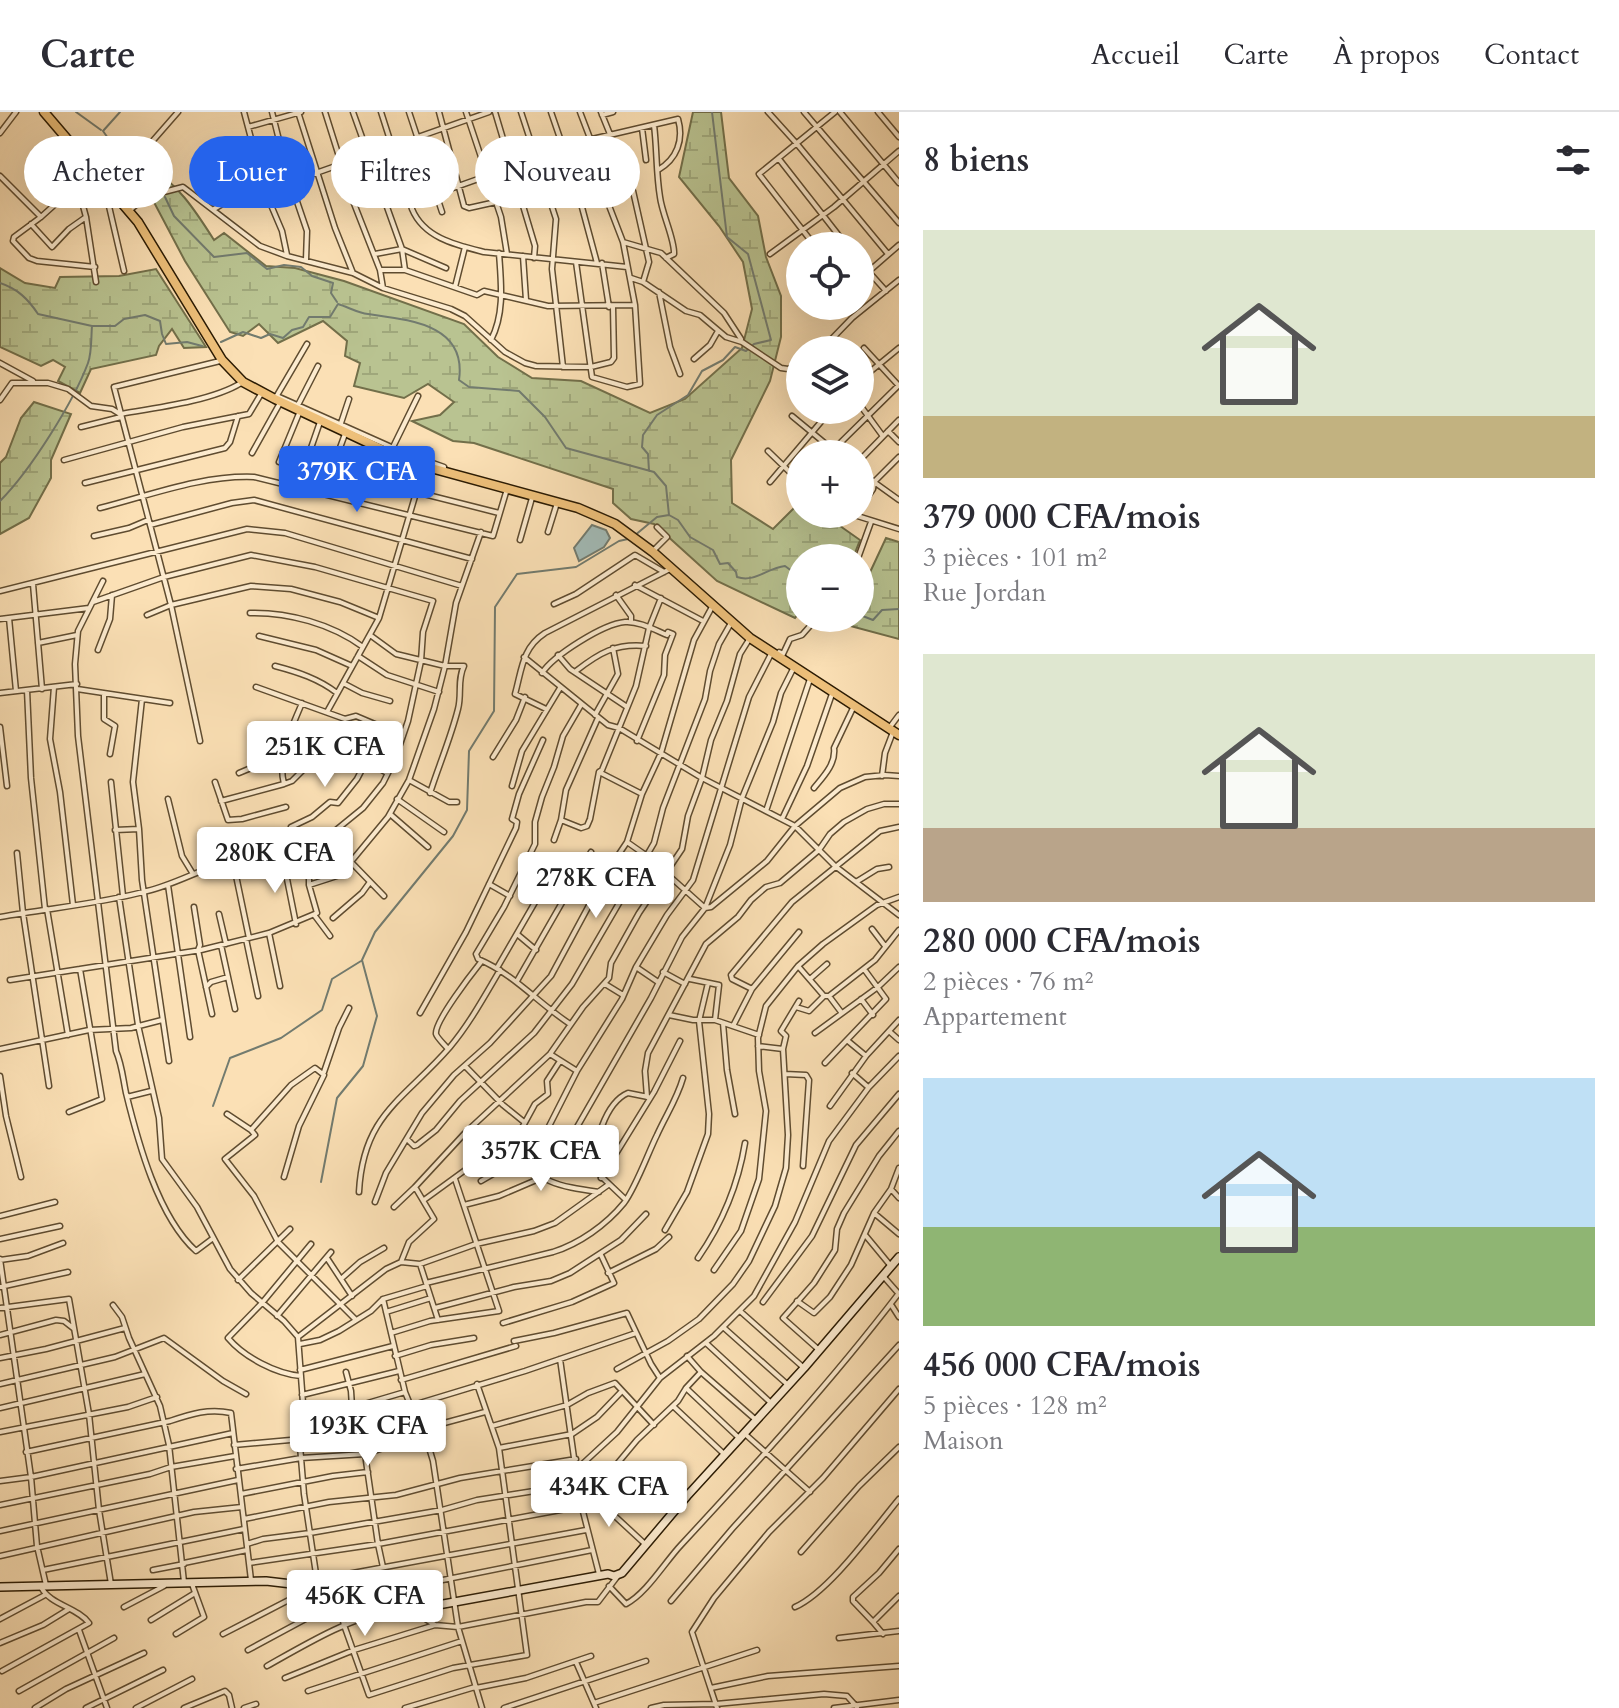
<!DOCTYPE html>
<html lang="fr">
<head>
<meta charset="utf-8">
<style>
  body { margin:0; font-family:Cardo,serif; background:#f7f7f7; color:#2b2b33; height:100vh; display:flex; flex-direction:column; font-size:30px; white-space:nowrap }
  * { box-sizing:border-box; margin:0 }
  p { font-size:26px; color:#7c7c81 }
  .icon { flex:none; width:44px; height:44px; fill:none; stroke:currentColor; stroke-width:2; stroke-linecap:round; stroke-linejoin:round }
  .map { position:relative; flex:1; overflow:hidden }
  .side { display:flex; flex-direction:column; background:#fff; width:720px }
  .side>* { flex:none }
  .guide { position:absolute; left:24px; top:24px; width:754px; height:72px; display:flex; gap:16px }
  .tools { position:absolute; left:786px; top:120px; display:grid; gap:16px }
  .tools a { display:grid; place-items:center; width:88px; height:88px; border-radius:50%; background:#fff; box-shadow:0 8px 32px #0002; font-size:40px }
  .price { position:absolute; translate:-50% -68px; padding:0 18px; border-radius:8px; background:#fff; color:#222; font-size:26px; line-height:52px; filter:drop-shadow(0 2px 4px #0008) }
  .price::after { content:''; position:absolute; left:50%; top:48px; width:24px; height:18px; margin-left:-12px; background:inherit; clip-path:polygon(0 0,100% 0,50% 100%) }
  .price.current { background:#2563eb; color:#fff }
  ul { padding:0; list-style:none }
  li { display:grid; align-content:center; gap:16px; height:424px; padding:0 24px }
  li span { display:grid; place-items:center; height:248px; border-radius:0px; color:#555 }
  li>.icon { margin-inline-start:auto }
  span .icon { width:144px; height:144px; fill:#fffc; stroke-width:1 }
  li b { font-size:34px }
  h2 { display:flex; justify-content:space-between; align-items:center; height:96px; padding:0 24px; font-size:34px }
  .pill { padding:0 28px; border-radius:36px; background:#fff; box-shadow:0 8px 32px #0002; font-size:28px; line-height:72px }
  .pill.current { background:#2563eb; color:#fff }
  header { display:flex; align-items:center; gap:48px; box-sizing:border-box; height:112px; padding:0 40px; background:#fff; border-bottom:2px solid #e1e1e2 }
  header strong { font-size:38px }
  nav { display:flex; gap:44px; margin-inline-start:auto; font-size:28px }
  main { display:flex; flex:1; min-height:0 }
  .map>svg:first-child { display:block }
  .wetland { fill:url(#wetland-marsh); stroke:#726f4a; stroke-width:2 }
  .water { fill:#a2bbb7; stroke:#727b6f; stroke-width:2 }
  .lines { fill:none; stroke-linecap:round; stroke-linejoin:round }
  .stream { stroke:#727b6f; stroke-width:2 }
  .street-casing { stroke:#5f4c30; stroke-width:7 }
  .secondary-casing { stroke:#2b1b03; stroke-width:10 }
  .primary-casing { stroke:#2b1b03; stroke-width:11 }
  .street { stroke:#fcebcf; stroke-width:4 }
  .secondary { stroke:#fcebcf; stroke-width:7 }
  .primary { stroke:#eec07a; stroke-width:8 }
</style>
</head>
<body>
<header>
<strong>Carte</strong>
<nav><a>Accueil</a><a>Carte</a><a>À propos</a><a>Contact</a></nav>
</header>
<main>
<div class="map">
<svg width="899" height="1596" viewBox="0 0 899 1596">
  <defs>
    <pattern id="wetland-marsh" width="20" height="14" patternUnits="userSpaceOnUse" patternTransform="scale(2)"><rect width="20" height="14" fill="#b9c391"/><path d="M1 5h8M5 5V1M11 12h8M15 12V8" fill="none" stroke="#9fa77b"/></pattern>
  </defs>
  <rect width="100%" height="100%" fill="#fbe0b5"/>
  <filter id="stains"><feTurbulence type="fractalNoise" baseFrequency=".0025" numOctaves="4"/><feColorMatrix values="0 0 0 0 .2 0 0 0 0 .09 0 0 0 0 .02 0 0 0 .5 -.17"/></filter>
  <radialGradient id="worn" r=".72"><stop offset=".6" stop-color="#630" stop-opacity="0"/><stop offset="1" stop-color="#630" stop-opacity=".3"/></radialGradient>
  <path class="wetland" d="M693,0H721L729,66L758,104L766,145L781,184V225L770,269L731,348L732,391L773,417L794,396L800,397V402H823L860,428L853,446H800V500L795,506L717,469L654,412L631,407L613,391V377L474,331L453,329L412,309L440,303L454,290L428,272L404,286L354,274L360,251L345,244L347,229L323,209L278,231L259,212L243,224L230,220L185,149L138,60L145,52C177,70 195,98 214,128L224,121L266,154L295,156L344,169L464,212L498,245L532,266L581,269L650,301L685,287L742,236L752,197L743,150L719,114L679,65Z
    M0,156L25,171L55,176L60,165L119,164L156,157L206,235L184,236L172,217L159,234L156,243L91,257L80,281L58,269L65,255L53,248L41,254L0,235Z
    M34,290L71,302L51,348V366L29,406L0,422V351L6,345L21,306Z
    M886,426L899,430V527L843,512L844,506H860V468L865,471Z"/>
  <path class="water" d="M592,413L606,418L610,426L604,435L579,449L574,436Z"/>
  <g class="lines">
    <path class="stream" d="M76,0L101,18
      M120,0L103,19L127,53L148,61L161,78
      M165,85L174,104L214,145L247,141L267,157L284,153L301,155L312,164L333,171L331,181L337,190
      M0,171C18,177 28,187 38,202L92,214H115L124,207L145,203L160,209L162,222L166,232L187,230L202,234
      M221,230L243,220L261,226L270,222L283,226L292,218L303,215L309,205H330L338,192C348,195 358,201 368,202C409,208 467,212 459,268L469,275L519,279L545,305L566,336L654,360L666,374L669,403L678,408L690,425L713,438L720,452L728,451L736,460L737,465C755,471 767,456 785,454L800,465
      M649,359L648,342L642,335L643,323L657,303L688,283L702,259L723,248L735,235L746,239L754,232L771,228L748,142L727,125L712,0
      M0,389C30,359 73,291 88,251C92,240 91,225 92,214
      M634,424L657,405L669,403
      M860,503L873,508L882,498L899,497
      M213,994L230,946L281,926L322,898L332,867L361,849
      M321,1070L337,986L363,954L377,904L362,848L375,820L453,724L467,698L469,639L494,599L495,495L517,462L576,455L619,429L628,427"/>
    <g class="street-casing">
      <path id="street" d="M244,0L265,79L282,119L287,143
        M272,0L285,52V72
        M298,0L335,116L353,161
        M325,0L353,89L380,158L383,176
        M353,0L402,137L405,158
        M381,0L412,97C424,126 456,133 484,140L627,155
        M409,0L442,100
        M439,0L464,94L469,96L496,90
        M466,0L501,105L507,142
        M495,0L535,134L534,146
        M521,0L556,107L552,157L563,255
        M551,0L576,73L597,151
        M601,0L633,79L649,150L643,170
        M768,0L797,32L888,142
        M804,0L899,111
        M840,0L899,71
        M878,0L899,25
        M602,3L613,0
        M654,13C657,37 656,61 660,85C662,102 675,128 674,142L666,146
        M248,15L301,0
        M642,16L646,48
        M0,21L16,0
        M779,47L847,134
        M136,48L178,0
        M92,59L41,105L14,125L13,129L29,146L37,149L95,155
        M0,64L41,105
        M290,69L307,119L306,148
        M77,72L86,105L96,170
        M576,73L601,65
        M105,77L124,159
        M436,82L588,28L678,7C684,28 677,47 658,58
        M214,97L226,90L265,79L489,0
        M129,99L145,85L183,75L260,134L287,144L353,161L383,176L451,197L465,204L505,240L525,251L536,254L591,255L611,250L614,246L613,195
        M31,112L52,135L69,117L86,105
        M623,130L661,141L724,201L741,227
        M815,134L759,62L835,0
        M375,142L402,137L446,156
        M770,142L834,95L899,39
        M523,144L526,188
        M576,150L592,265L627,275L640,272L635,193L623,130L608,91L596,42L580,0
        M860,150L886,179
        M602,151L609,195
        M380,158H405L477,183L484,179L548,194L635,193
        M631,166L643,170L686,199L700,203L726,225L742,230L781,256L788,257L800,252
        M860,167L899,133
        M455,175L465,135
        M659,180L670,235L680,262
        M491,228C505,201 501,170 499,141
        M864,236L899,274
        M821,238L852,206L899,168
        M694,247L710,233L718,219
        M0,251L33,269
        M860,268L899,236
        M277,284L407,342L444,355
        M276,285L307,232
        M0,288L12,271H48L68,277L91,294L112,297L120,302C155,296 212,289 241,271
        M860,293L882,323
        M297,295L318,254
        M792,304L838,342
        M341,311L349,287
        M81,315L121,305
        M888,319L899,330
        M393,335L418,284
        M768,339L800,370
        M252,341L280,291
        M829,342L899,273
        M64,348L183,315L249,302L261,282
        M860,348L899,308
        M279,350L300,299
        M303,359L320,310
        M860,360L899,388
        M330,363L345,322
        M383,369L394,342
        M770,370L831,298
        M85,371L225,336L230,330L238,304
        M356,372L371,335
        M416,380L499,401
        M100,396C151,383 202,363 254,365L493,424L507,377
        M860,396L873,377L874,370L899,345
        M851,402L899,417
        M150,413L232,391L254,388L472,447
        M548,420L557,391
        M94,424L129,416L148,408
        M520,428L532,386
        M653,439L667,425L657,415
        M858,446L871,410
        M103,469L78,519L75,552L78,624L116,939C122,953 123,967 126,981C138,1030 158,1105 196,1139L212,1127
        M33,472L42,577
        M635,473L703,509
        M0,479L247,417L285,421L462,474
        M616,483L631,504V510
        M93,490L164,465L251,443L315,455L433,489L423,520L421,549L408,609L395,647L383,671L363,696L314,736L289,748L260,755
        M554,492L576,482L635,443L664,460
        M250,501C288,500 332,512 363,535
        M147,503L171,493L251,474L291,477L340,490L379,506
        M9,506L16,579
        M0,507L89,496
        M370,523L396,542L445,554H464C457,568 462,582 458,597C451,625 439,653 430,681
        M259,524L316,538L352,554
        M38,531L77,523
        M98,538L110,507L112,483
        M558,543L570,557L627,595
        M777,543L779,540L783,542L790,527L802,523L817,506
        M358,544L387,563L439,580
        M524,545L608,613L619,616L702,666L795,714L835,754L899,803
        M275,554C298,560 319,567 337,581
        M576,559C599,541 616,531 646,534
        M542,561C554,543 603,512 625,510C639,509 655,518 667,523L668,520L673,522L665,543L664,563L637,629
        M343,571L362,581L390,589
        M54,575L50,627L60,680L73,793
        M256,575L345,607L356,604L403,624
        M77,577L170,591
        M27,578L31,666L45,797
        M0,581L77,572
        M104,582V607L115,614L110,642
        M142,587L133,670L139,717L142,768L169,949
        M546,597L515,582C522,557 522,536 545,521L670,457
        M327,600L379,506L424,354
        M595,603L618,562L613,536
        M0,615L7,674
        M291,615L344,636L387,661
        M890,615L899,603
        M200,629L171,493L114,275L220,249
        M493,645L516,608L525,585
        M599,660L642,682
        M239,661L263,651L280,655
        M882,664L885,641L893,620
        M409,668L449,690H457
        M111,670L123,784
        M215,670L228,708L242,707L286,695
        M284,672C277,643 291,618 302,591
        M512,674L522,639L560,576
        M814,676C823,665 836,652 834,636L854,594
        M168,687L182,744L193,762
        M397,687L444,720
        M221,689L284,672L292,669L310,651
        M766,699L810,567
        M390,702L428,735
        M782,707L807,654L832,582
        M561,708L581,716L587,714L590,707L599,660L602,658L636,574L649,516L661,486
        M291,715L312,705L330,690L338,691L357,667L367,648
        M115,718L139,717
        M554,728L561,708L566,678L598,606
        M627,730L647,744L705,796L711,795L767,749L795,714L840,676L865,665L885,663L899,664
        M17,741L23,801L49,974
        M283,747L296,812
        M350,749L384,784
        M856,770L877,757L889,755
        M489,772L510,784
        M168,773L190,925
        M309,773L340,763L388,705L409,668L434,597L445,554L456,491L481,420
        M119,785L138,913L159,1006L162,1047L197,1095L230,1157L251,1181L284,1209L298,1225L303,1291L300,1334L304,1382L318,1475
        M194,795L200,833L198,838L212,902
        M47,797L68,923
        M219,802L226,832
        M315,804L330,824
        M0,805C49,796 100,792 147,779C176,772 200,757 228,750L234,754L249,826
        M333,806L362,781L370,770
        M872,817L885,834
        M269,821L280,874
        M517,822L536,838
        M246,827L258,884
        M221,833L235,897
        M798,854L824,884
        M636,855L658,870
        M497,856L560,747
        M663,860L685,872
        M690,867L719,873L715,908
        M810,867L827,852
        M10,868L201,838L269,821L317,801L309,773V764
        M517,869L591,740
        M605,872L623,883
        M206,875L211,870L228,865
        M752,877L732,867L731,863L792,790L880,719L899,715
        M829,884L841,900
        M861,887L873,903
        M796,895L809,899L824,884H829L875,848L899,818
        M420,901L466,820L516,716L517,710L512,707L519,682L543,628
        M669,903L693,908H715L759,923
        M723,911L727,958L735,1002
        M570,912C538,891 514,862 478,847L476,842L504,795L535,732V710L542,685L554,655L563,624L581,593
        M733,914L752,877L799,820
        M890,920L899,928
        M815,921L878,875L899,855
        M848,929L866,944
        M758,934L783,937
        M0,937L89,918L131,916L162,908
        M448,937C445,933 437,926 436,922C434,910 473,860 481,850
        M550,942L577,959
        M560,949L547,969L548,982L535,992L510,1038C541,1071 556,1074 599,1080
        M825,951L886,887L864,857
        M465,954L503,993L524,1010
        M324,960L339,916L349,896
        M852,961L868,975
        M785,962L806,963L809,968L803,1054
        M0,964L6,1004L21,1065
        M127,985L151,979
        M647,985L645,959L648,941L706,832L738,805L751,788L766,775L780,771L819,738L830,722L844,710L867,697L884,692H899
        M830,994L866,944L899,908
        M69,1000L102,987L80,857
        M227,1002L251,1018
        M544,1022L585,1049L626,1088
        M407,1027L414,1034L417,1033L436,1018L460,989L534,921L572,872L654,731L663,696L705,587L710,559L719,532L731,511
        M565,1036L651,886L682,825L705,796L730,733L742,686L773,610L781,581L793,557
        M526,1052L539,1034L577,959L622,887L636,855L667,803L693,768L749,585L771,542
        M592,1057C595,1033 604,991 628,981L648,985
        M284,1065L299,1014L324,963L315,956L291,973L251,1018L255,1023L225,1047L254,1084L278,1130L356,1208
        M601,1066L654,980L680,929
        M481,1069L519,1047
        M891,1077L899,1086
        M359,1080C363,1002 404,988 450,935C470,911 484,885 500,858
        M424,1088L494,1037
        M375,1090L386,1061L422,1001L454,963L490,931L551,864L607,760L627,730L642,682L661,641L694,528L712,495
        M464,1093L499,1084L541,1066
        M394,1095L415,1075
        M874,1101L899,1122
        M0,1104L55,1090
        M665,1118L687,1080L708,1022L709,1002L699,909L708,871
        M866,1124L890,1153
        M0,1127L60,1114
        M327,1146L352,1184
        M698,1146C723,1110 738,1074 745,1031
        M0,1147L31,1365L37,1434L46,1473
        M0,1148L28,1144L63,1131
        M401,1150L409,1130L434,1107L415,1075L465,1021L550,942L583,895L609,866L611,851L639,801L682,737L688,704L702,666L711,628L727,589L740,542L750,526
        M420,1152L438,1208
        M714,1158L741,1119L759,1067L766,999L759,959L758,926L766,894L798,854L823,832L877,793L899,785
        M608,1161L656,1137L669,1125
        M884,1165L898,1181
        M341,1167L360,1150L384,1136
        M238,1168L290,1117
        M426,1171L553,1140C579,1132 606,1113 624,1091C636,1075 648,1041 657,1023C666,1003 677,987 683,966
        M0,1175L68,1160
        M383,1187L405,1280L418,1312L424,1319L433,1349L458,1515L482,1596
        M797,1189L814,1201L830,1185L851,1153L874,1101L891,1077L899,1056
        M763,1190L812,1124L856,1033L899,982
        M113,1193L122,1205L129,1226L160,1294L169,1333L184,1470
        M892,1194L899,1205
        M0,1196L69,1187L89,1302L99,1398L111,1472
        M435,1196L514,1175L551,1169L570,1161L621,1128L646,1102
        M740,1199L804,1256
        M386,1200L431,1186
        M277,1204L331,1140
        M503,1211L572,1190L614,1171L601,1143
        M723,1215L788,1273
        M391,1221L430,1209L499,1199L455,1067
        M0,1223L56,1208L64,1209L73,1216
        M298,1225L386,1157L401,1150L420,1152L476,1132L534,1119L555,1111L608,1073
        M514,1229L554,1221L627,1201L651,1252L660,1266
        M706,1231L770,1290
        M300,1232L320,1228L339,1219L371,1199L383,1187L427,1174
        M819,1238L783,1206L814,1171L835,1138L837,1117L844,1101L879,1044L899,1019
        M395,1244L431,1233L474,1226
        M687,1244L701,1260L756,1308
        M0,1246L46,1237L125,1216
        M560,1247L580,1388L599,1462
        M617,1257L668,1229L699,1207L733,1172L749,1149L775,1094L786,1056L788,1023L783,937L786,924L781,919L799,889
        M300,1258L393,1234
        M346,1260L351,1279L352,1295L365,1342L378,1432L391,1492
        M301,1264C276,1262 244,1245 228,1226L262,1191L311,1132
        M401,1268L516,1234
        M0,1272L115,1245L164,1226L223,1269L246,1282
        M686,1276L739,1326
        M302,1283L399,1259
        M410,1294L525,1259L636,1221
        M673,1294L724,1342
        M0,1296L145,1262
        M302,1307L334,1301L405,1280
        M492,1314L567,1293L588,1281L615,1271L654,1313
        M0,1320L128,1295L157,1285
        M745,1322L810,1380
        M234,1333L324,1325L414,1303
        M499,1336L572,1322L597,1305L622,1279
        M26,1340L170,1309C191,1302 209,1296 231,1301L251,1468
        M236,1357L301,1346L365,1342L399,1331L433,1314L485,1300
        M577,1357L617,1320L660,1266L714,1224L754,1184L795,1110L829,1029L869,975L899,944
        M0,1369L31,1365L233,1321
        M241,1382L333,1364L368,1360
        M591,1382L645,1432
        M0,1393L150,1362L171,1355L235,1344
        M244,1407L329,1390L396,1383L460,1366L576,1347
        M0,1419L238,1368
        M247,1432L263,1427L310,1421L442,1398L477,1388L566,1374
        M801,1440L859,1374L899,1335
        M0,1444L194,1400L242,1395
        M184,1451L247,1438
        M249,1451L378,1432L582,1394L637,1328L678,1289L686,1276L701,1260
        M43,1458L244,1417
        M153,1458L184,1452
        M317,1465L342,1463L586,1418
        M609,1474L626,1492C646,1482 665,1450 681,1433C756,1352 831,1270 899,1181
        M388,1479L592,1438
        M336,1481L344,1513L369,1583L453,1556L527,1543L499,1336L477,1272
        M671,1489L732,1417L899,1233
        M124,1495L164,1474
        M795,1495C829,1480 874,1417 899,1387
        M413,1499L435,1513L458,1515L586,1490H598L617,1465
        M0,1507L45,1483
        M151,1508L195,1481
        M873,1510L853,1489V1485L879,1461L899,1437
        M79,1518L107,1596
        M176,1522L204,1505L192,1472
        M223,1522L312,1476
        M883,1522L873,1510L899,1484
        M839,1526L899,1519
        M0,1531L43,1513L69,1497
        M248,1538L313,1503L339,1492
        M576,1550L596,1596
        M267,1554C308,1531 346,1508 392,1497
        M2,1559L89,1511C77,1495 50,1493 41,1475
        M285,1566L354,1538L435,1513
        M476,1576L526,1566L591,1544
        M711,1576L768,1564L899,1554
        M19,1579L114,1526
        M308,1579L462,1529
        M594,1591L757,1538
        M35,1596L66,1577L144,1541
        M86,1596L163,1558
        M136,1596L192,1567
        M184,1596L225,1579L229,1583L232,1596
        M244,1596L256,1592
        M405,1596L475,1575
        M504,1596L646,1549
        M651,1596L664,1593L716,1592L824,1582L847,1584L857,1595
        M717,1596L692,1520L714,1486L769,1420L823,1366L899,1277
        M834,1596L899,1588"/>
    </g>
    <g class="secondary-casing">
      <path id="secondary" d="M0,1475L266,1469L326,1476L397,1496L416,1497L608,1462L614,1464L622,1461L687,1384L804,1256L899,1145"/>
    </g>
    <g class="primary-casing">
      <path id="primary" d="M44,0L138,110L222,248L243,270L275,287L409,350L578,396L615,412L653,440L750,526L899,623"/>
    </g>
    <use href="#street" class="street"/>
    <use href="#secondary" class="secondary"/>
    <use href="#primary" class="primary"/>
  </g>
  <rect width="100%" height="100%" filter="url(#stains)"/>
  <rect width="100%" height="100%" fill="url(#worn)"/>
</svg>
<div class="tools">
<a><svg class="icon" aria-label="locate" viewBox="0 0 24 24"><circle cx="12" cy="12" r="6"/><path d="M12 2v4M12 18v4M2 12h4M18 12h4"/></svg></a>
<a><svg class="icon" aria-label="layers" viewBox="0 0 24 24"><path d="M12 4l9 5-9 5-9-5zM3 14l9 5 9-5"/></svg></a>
<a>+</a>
<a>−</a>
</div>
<b class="price current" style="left:357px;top:402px">379K CFA</b>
<b class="price" style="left:325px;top:677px">251K CFA</b>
<b class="price" style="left:275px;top:783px">280K CFA</b>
<b class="price" style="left:596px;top:808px">278K CFA</b>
<b class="price" style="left:541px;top:1081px">357K CFA</b>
<b class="price" style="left:368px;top:1356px">193K CFA</b>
<b class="price" style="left:609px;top:1417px">434K CFA</b>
<b class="price" style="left:365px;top:1526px">456K CFA</b>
<div class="guide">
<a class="pill">Acheter</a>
<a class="pill current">Louer</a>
<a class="pill">Filtres</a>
<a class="pill">Nouveau</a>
</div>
</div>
<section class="side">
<h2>8 biens<svg class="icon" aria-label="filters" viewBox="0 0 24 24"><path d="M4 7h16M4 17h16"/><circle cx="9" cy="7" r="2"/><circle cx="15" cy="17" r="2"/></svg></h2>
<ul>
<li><span style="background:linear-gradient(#dfe7d0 75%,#c2b280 0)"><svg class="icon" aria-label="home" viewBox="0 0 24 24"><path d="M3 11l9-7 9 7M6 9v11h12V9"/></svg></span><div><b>379 000 CFA/mois</b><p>3 pièces · 101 m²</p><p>Rue Jordan</p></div></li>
<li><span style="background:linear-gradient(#dfe7d0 70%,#b9a48a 0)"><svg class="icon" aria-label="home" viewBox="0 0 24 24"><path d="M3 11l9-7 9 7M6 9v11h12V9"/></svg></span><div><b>280 000 CFA/mois</b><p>2 pièces · 76 m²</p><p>Appartement</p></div></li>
<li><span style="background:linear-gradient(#bfe0f5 60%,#8fb573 0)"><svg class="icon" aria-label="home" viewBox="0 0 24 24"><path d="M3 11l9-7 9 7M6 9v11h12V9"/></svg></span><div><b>456 000 CFA/mois</b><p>5 pièces · 128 m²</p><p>Maison</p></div></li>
</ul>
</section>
</main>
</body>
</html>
